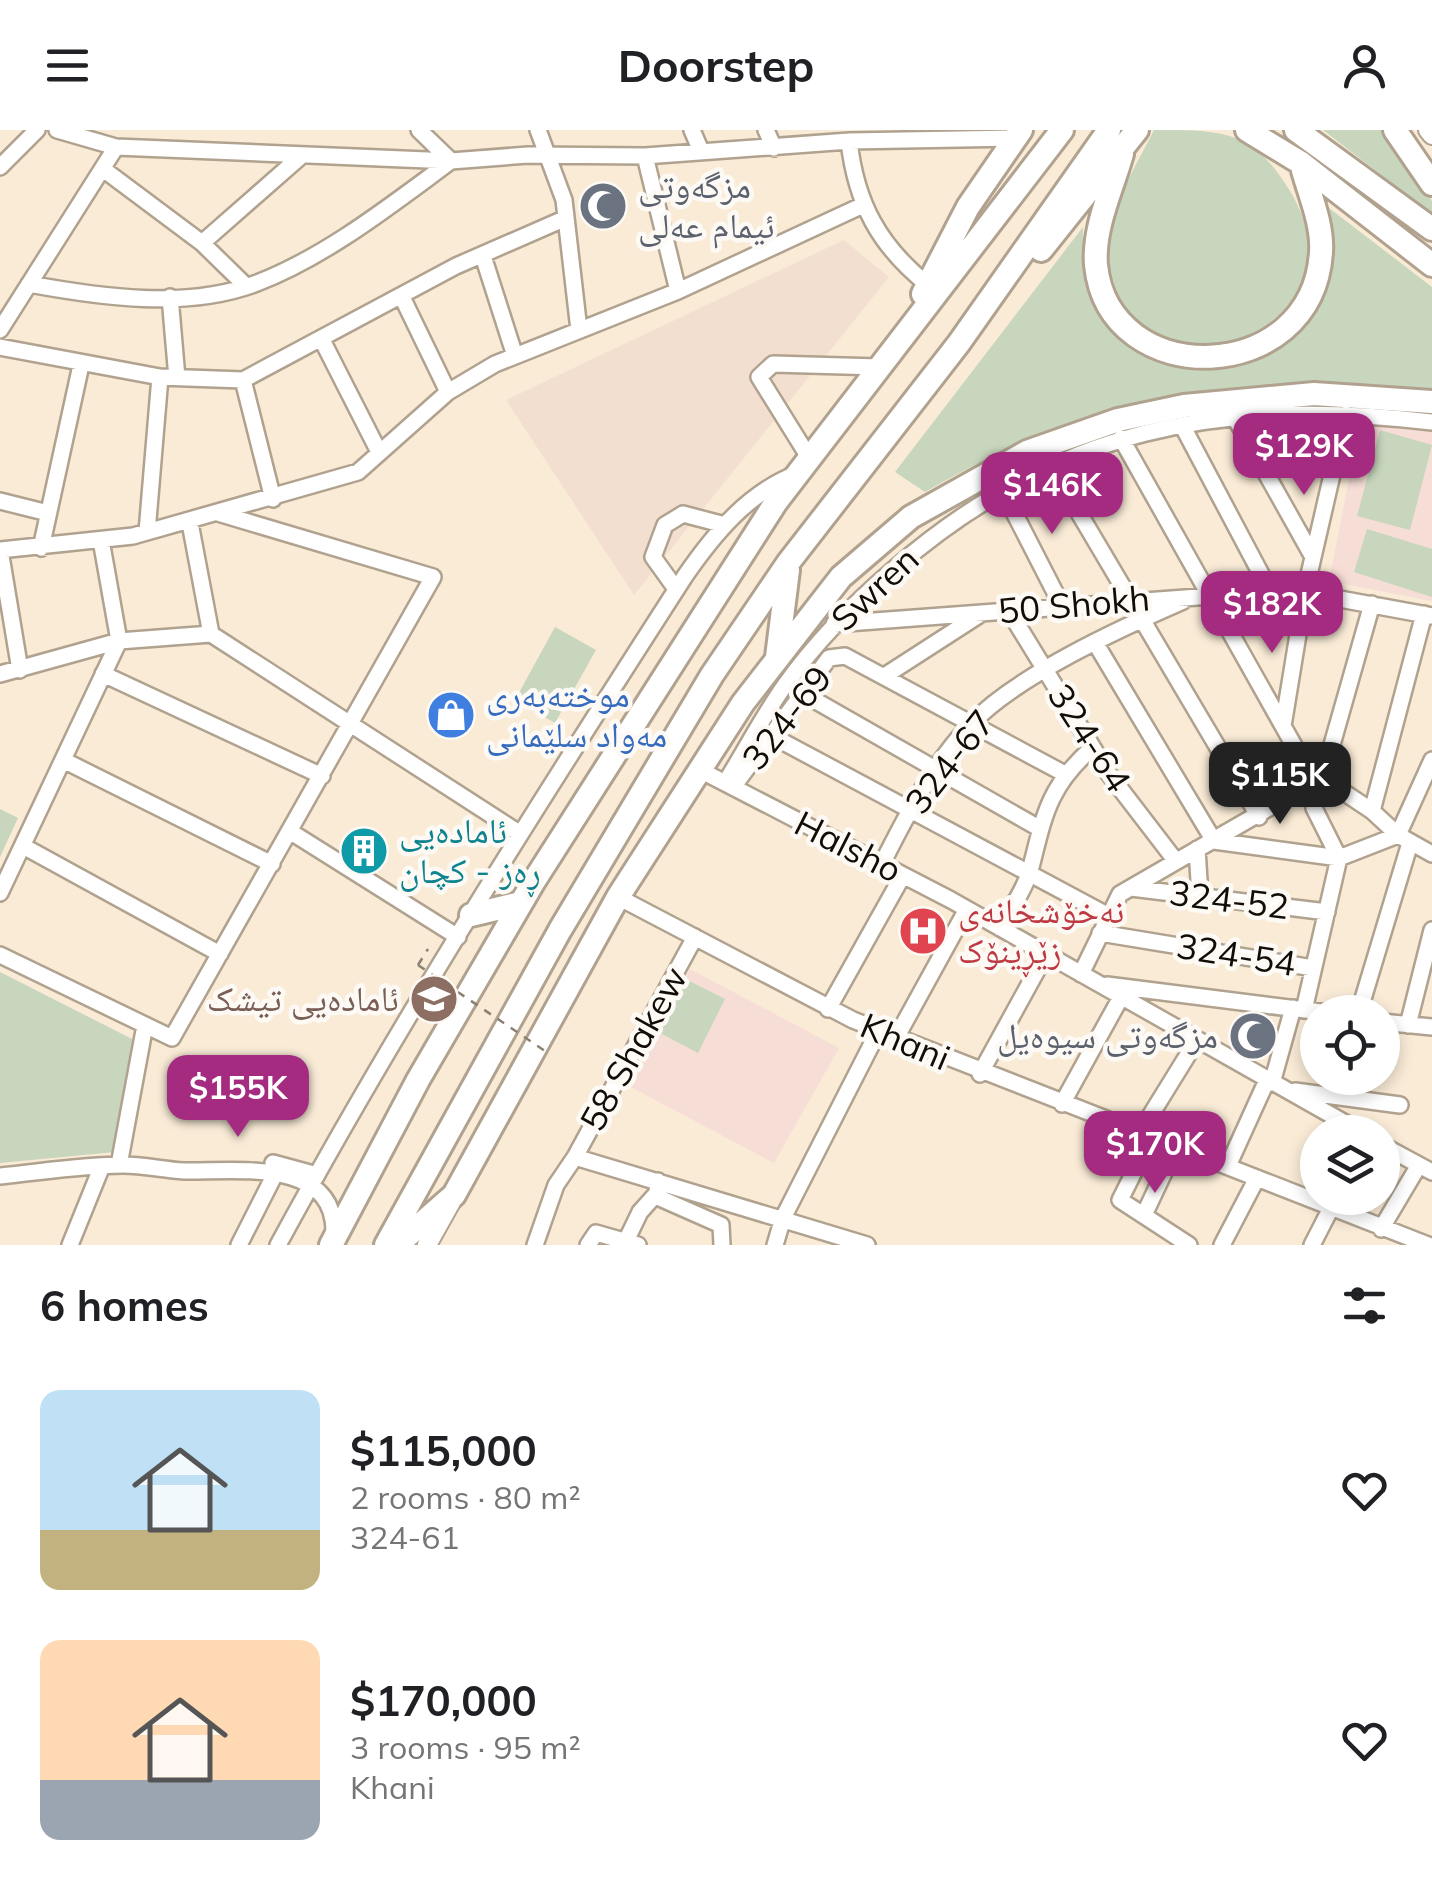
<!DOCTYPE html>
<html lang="en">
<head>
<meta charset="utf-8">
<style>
  body { margin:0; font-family:Mulish,"Noto Naskh Arabic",sans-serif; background:#f6f6f6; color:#202124; height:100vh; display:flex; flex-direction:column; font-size:38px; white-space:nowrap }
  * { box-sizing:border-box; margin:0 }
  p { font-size:32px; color:#757577 }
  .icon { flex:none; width:55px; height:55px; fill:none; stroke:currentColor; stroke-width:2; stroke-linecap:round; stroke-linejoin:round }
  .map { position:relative; height:1115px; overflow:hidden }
  .side { display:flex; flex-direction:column; background:#fff; flex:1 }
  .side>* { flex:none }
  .buttons { position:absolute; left:1300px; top:865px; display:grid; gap:20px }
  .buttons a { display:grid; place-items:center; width:100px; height:100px; border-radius:50%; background:#fff; box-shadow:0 5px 15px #0003; font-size:50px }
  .price { position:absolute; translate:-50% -85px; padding:0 22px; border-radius:20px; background:#a52b80; color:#fff; font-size:32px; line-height:65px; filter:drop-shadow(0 2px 5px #0008) }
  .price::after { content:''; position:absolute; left:50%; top:60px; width:30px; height:22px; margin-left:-15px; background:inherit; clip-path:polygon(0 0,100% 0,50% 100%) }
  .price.selected { background:#222; color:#fff }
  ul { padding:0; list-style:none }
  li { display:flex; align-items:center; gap:30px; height:250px; padding:0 40px }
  li span { display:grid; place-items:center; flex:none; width:280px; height:200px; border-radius:20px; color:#555 }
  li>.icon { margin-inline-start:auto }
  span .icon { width:120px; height:120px; fill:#fffc; stroke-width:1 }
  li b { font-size:42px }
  h2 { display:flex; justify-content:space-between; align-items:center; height:120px; padding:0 40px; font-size:42px }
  header { display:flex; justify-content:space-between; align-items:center; height:130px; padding:0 40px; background:#fff; font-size:45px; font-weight:700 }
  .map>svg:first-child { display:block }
  .industrial { fill:#f3dfd0 }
  .education { fill:#f6ddd6 }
  .green { fill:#c7d6bd }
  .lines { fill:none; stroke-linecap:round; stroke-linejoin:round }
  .minor-casing { stroke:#b0a28e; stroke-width:20 }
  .major-casing { stroke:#b0a28e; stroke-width:22 }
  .highway-casing { stroke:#b0a28e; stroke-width:28 }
  .path { stroke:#8a8172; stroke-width:2.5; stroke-dasharray:8 8; stroke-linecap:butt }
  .minor { stroke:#fff; stroke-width:15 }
  .major { stroke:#fff; stroke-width:18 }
  .highway { stroke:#fff; stroke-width:22 }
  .path-bridge { stroke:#8a8172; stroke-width:2.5; stroke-dasharray:8 8; stroke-linecap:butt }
  .labels { text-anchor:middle; stroke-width:9; stroke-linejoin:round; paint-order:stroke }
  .worship-label { font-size:35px; fill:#5b616d; stroke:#fdfaf6; text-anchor:start }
  .street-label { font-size:35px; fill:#110d06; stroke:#fdfaf6 }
  .shop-label { font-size:35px; fill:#366cbe; stroke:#fdfaf6; text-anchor:start }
  .culture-label { font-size:35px; fill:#0d838f; stroke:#fdfaf6; text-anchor:start }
  .health-label { font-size:35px; fill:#be3a42; stroke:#fdfaf6; text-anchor:start }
  .education-label { font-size:35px; fill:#785e54; stroke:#fdfaf6; text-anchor:end }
</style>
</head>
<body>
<header><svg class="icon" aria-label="menu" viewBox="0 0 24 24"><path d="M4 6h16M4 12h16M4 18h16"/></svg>Doorstep<svg class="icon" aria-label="person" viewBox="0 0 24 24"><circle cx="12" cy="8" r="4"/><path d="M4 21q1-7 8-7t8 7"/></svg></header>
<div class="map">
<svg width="1432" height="1115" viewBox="0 0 1432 1115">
  <rect width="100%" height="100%" fill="#f9ebd6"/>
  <path class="industrial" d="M844,110L889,147L634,465L506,270Z"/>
  <path class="education" d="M1360,294L1432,302V471L1329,451Z
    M690,839L839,918L774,1033L627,955Z"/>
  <path class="green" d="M1154,0C1226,0 1254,0 1293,66C1367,201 1147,279 1113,149C1108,133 1104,113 1109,97C1118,64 1139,30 1154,0Z
    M1323,0H1384L1432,71V84Z
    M1329,78L1432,157V259C1250,247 1085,268 925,362L895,342L1083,97C1076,305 1369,277 1329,78Z
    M1380,300L1432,315L1410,400L1357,386Z
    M1367,399L1432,419V467L1354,442Z
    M555,497L596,520L555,593L515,570Z
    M0,679L18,688L0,727Z
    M0,842L140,913L115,1022L0,1033Z
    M687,850L725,869L698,923L660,903Z"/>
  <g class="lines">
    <g class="minor-casing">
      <path id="minor" d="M57,0L116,17L451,31L528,25L645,26L849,11L1016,8
        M538,0L564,70L579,200
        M692,0L701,21
        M766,0L774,18
        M849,11C856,73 879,116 928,155
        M645,26L678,161
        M0,37L37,0
        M103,39L202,113L246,156
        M202,113L300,27
        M483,126L515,226
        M29,154C100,167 187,180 257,153C327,126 391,75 451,31L419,0
        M170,167L177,248
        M402,167L448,262
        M0,200L116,17
        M322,210L379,322
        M0,217L160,247L243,250L456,136L566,88
        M243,250L273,369
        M1234,286L1313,427
        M1182,295L1270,461
        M1121,308L1306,637L1372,681L1398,705L1432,724
        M810,329L759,247L773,234L879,237
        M1050,334L1259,687
        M1002,359L1062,476
        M0,371L48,383
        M190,393L211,504
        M147,402L160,247
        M41,418L81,235
        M0,420L133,406L358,342L448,262L495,234L678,161L861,76
        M0,420L20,540
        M676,459L653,427L665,395L683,384L725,395
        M1009,481L1109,644L1175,730
        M834,494L1291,460L1432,486
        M1096,514L1214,711L1339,728L1398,705L1432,630
        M0,544L119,511L211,504L519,703
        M103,544L322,646
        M886,545L979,485
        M802,563L1037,697
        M1283,596L1305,462L1346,284
        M772,606L1109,786
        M63,630L272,734
        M700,640L951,770L1361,1002
        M725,653C745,621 763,586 785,555C816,512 853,474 894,439C1056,298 1222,267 1432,292
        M733,657L829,528L845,526L1063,643
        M1372,681L1424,484
        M291,702L458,807
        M23,716L220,824
        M1197,719L1200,766
        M882,734C906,686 934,632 972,593C1018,545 1121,498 1183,471
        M1131,758L1327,782
        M0,763L119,511L101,410
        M618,767L853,890L1428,1115
        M1000,798C1010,780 1024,761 1030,741C1044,687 1047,658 1092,618
        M1100,803L1313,838
        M695,807L575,1027L867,1115
        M0,825L172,908L433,447L218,383
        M1081,844L1120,764L1319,649
        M1107,855L1321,882
        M828,879L903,745
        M1304,880L1339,728L1314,678L1372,474
        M1359,882L1410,713
        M1382,892L1432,897
        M1408,895L1432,800
        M896,908L967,779
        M980,944L1046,824
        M1272,953L1293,878
        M1295,961L1400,975
        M1062,974L1121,867
        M1139,1004L1197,910
        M1151,1008L1120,1070L1189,1115
        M1382,1015L1432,1042
        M273,1033L317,1045
        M119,1035L145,895
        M1228,1036L1267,950
        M0,1046C41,1042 82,1035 123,1035C144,1035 164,1040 184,1041C235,1042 336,1027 334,1104
        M658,1051L657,1063L662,1069L721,1095L722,1115
        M1144,1085L1176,1017
        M1381,1099L1419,1035
        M626,1111L640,1082L657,1063
        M70,1115L102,1036
        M239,1115L276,1042
        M278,1115C403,885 544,665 685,446C714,404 748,363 796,344
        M535,1115L556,1055L575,1027
        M588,1115L596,1103L638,1115
        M775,1115L783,1088L879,900
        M1222,1115L1257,1048
        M1312,1115L1331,1078"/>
    </g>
    <g class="major-casing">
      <path id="major" d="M1428,0L1432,5
        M427,1115L451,1072"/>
    </g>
    <g class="highway-casing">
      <path id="highway" d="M1247,0L1301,33L1432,135
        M1296,0L1432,99
        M1395,0L1432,54
        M1122,24C1112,59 1093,98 1096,135C1109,262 1313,257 1321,122C1323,93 1308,61 1301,33
        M1041,120L1137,0
        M923,164L968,77L1021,0
        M777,527L788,440
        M471,785L521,773
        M331,1115L418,950L534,751L776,372L1062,0
        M386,1115L560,800L712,545L788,433L959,213L1109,0
        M397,1115L454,1065L618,767L743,573L841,447L911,387L1027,322L1118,290L1184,276L1314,264L1432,272"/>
    </g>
    <path class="path" d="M418,835L428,819"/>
    <use href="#minor" class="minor"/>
    <use href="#major" class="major"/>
    <use href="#highway" class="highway"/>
    <path class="path-bridge" d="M418,835L545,921"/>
  </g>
  <defs>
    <g id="mosque-disc" transform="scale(2.5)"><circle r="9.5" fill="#6b7280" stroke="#fdfaf6"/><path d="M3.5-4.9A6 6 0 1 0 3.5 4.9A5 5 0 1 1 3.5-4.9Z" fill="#fff"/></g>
    <g id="shop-disc" transform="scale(2.5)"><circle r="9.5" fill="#3f7fe0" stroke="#fdfaf6"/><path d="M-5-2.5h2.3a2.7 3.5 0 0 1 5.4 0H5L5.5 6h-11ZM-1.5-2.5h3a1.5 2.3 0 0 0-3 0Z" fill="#fff"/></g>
    <g id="building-disc" transform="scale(2.5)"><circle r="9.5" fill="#0f9aa8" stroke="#fdfaf6"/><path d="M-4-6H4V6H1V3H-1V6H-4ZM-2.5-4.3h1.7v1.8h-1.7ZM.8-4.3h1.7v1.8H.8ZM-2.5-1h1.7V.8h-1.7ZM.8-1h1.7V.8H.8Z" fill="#fff"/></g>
    <g id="hospital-disc" transform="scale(2.5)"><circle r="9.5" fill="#e0444e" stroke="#fdfaf6"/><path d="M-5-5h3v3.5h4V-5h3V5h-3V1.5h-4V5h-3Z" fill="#fff"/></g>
    <g id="school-disc" transform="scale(2.5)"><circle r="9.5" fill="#8d6e63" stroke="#fdfaf6"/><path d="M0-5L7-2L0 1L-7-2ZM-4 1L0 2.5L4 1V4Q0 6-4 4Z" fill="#fff"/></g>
  </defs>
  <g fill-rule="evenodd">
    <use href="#mosque-disc" x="603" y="76"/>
    <use href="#shop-disc" x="451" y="585"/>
    <use href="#building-disc" x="364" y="721"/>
    <use href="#hospital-disc" x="923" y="801"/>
    <use href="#school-disc" x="434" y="869"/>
    <use href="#mosque-disc" x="1253" y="906"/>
  </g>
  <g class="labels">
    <g class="worship-label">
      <text x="638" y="68">مزگەوتی<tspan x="638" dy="40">ئیمام عەلی</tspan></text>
      <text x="1218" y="918" text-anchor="end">مزگەوتی سیوەیل</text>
    </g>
    <g class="street-label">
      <text transform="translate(875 459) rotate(-43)" y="12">Swren</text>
      <text transform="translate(1074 475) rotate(-5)" y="12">50 Shokh</text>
      <text transform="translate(787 588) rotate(-52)" y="12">324-69</text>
      <text transform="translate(1089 608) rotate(57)" y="12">324-64</text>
      <text transform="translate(950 632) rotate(-52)" y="12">324-67</text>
      <text transform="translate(848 717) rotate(27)" y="12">Halsho</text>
      <text transform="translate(1229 770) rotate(7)" y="12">324-52</text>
      <text transform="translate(1236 825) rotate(9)" y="12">324-54</text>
      <text transform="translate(905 912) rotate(23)" y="12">Khani</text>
      <text transform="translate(634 919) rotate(-61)" y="12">58 Shakew</text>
    </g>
    <g class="shop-label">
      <text x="486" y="577">موختەبەری<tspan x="486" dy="40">مەواد سلێمانی</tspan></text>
    </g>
    <g class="culture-label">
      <text x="399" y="713">ئامادەیی<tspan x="399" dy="40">ڕەز - کچان</tspan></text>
    </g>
    <g class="health-label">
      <text x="958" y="793">نەخۆشخانەی<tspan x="958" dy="40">زێڕینۆک</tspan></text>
    </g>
    <g class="education-label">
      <text x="399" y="881">ئامادەیی تیشک</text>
    </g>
  </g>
</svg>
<div class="buttons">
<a><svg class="icon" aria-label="locate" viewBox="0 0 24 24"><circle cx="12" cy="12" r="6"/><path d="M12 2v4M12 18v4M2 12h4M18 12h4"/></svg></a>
<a><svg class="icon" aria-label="layers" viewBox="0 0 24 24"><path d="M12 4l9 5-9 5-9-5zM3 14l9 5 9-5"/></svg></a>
</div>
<b class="price" style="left:1304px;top:368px">$129K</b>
<b class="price" style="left:1052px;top:407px">$146K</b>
<b class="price" style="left:1272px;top:526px">$182K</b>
<b class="price selected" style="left:1280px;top:697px">$115K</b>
<b class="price" style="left:238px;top:1010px">$155K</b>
<b class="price" style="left:1155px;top:1066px">$170K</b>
</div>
<section class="side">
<h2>6 homes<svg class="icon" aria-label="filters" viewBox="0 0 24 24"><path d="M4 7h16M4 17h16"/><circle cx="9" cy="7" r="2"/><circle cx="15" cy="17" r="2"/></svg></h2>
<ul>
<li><span style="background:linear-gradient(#bfe0f5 70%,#c2b280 0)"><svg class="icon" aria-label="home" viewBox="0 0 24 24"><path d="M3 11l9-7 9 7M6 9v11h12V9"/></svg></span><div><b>$115,000</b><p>2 rooms · 80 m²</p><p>324-61</p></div><svg class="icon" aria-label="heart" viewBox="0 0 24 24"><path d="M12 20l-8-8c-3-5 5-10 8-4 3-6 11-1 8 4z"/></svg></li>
<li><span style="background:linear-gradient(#ffd9b3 70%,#9aa5b1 0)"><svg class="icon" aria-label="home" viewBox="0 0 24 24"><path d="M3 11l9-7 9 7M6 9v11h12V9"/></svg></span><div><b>$170,000</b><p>3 rooms · 95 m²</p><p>Khani</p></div><svg class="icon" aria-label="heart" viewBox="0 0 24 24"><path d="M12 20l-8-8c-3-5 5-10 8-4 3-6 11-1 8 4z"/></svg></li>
</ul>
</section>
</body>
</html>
